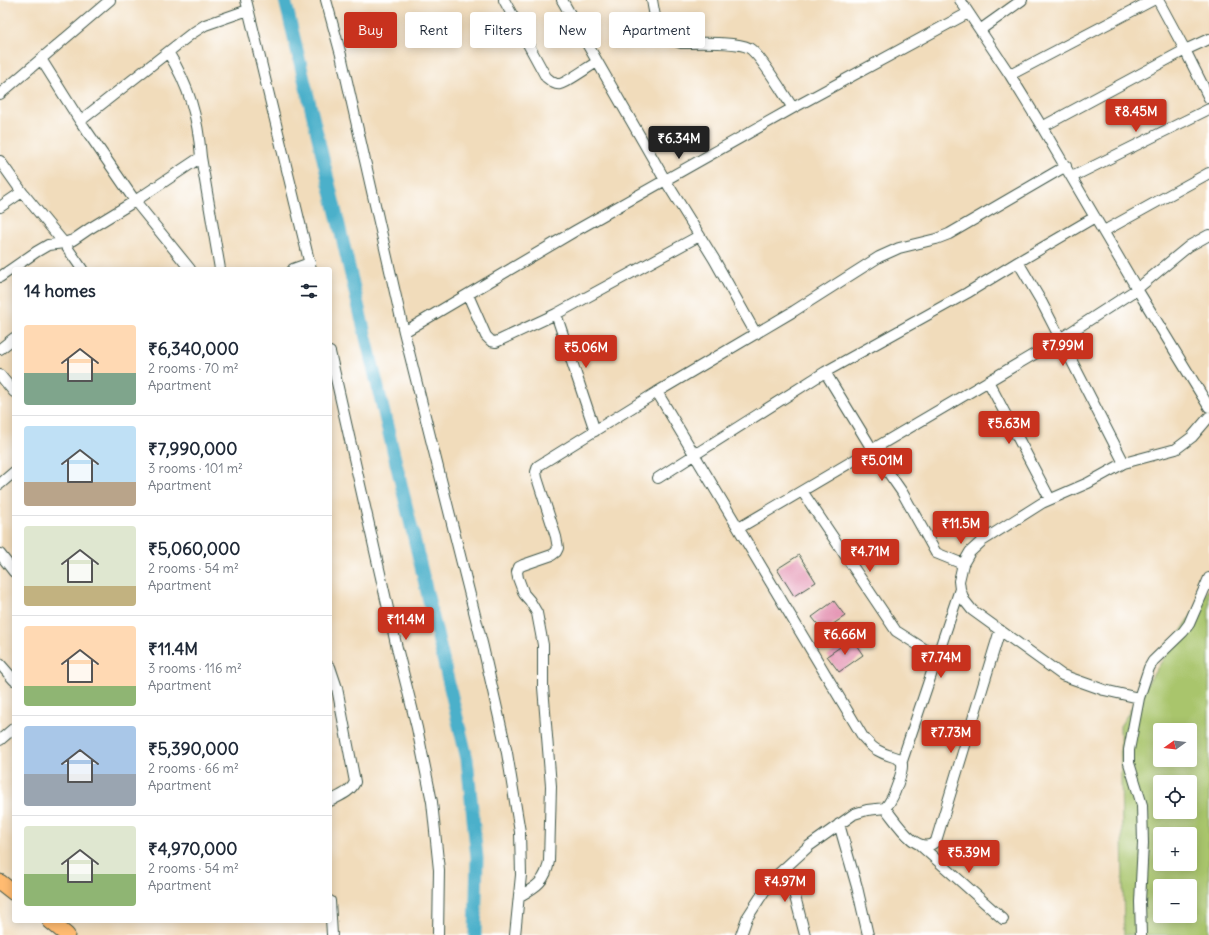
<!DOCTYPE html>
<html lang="en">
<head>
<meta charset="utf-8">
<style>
  body { margin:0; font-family:Delius,sans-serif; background:#f2f2f3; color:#1f2937; height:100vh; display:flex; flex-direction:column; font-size:15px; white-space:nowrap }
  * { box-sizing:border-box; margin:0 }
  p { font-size:13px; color:#747a83 }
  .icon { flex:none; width:22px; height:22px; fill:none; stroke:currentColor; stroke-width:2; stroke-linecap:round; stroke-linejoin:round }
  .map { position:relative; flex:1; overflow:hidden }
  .side { position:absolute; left:12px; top:267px; width:320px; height:656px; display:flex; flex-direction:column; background:#fff; border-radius:4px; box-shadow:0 2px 10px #0003 }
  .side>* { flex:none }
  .top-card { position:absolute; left:344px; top:12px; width:380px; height:36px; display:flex; gap:8px }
  .needle { width:26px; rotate:255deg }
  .buttons { position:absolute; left:1153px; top:723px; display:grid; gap:8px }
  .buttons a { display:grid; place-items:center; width:44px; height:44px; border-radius:4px; background:#fff; box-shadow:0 2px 10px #0003; font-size:20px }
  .price { position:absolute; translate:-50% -34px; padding:0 9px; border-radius:4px; background:#c8321e; color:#fff; font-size:13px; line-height:26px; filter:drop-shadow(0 1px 2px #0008) }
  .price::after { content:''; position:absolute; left:50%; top:24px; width:12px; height:9px; margin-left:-6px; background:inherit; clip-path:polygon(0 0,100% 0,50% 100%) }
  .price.current { background:#222; color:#fff }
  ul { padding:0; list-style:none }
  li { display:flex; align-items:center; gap:12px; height:100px; padding:0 12px }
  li+li { border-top:1px solid #e0e1e3 }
  li span { display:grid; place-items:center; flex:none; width:112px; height:80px; border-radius:4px; color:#555 }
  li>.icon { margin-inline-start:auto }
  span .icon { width:48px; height:48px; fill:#fffc; stroke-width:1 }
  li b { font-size:17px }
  h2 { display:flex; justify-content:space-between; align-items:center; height:48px; padding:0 12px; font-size:17px }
  .tag { padding:0 14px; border-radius:4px; background:#fff; box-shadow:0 2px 10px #0003; font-size:14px; line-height:36px }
  .tag.current { background:#c8321e; color:#fff }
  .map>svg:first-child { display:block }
  .green { fill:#a9c56c; stroke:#648150; fill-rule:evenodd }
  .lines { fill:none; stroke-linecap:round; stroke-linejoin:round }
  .canal { stroke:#4bb0ca; stroke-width:13 }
  .building { fill:#e492b1 }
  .street-casing { stroke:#3e5548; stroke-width:12 }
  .primary-casing { stroke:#3e5548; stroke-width:17 }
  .street { stroke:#fff; stroke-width:10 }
  .primary { stroke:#ffbb71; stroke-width:15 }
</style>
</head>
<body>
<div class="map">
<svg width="1209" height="935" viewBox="0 0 1209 935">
  <rect width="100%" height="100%" fill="#fff"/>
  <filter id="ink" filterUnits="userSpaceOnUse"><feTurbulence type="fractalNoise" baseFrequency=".025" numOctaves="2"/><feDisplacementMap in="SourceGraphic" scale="8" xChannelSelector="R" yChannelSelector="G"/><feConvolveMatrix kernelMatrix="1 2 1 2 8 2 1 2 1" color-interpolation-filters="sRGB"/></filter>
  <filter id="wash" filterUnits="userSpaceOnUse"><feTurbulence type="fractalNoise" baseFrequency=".012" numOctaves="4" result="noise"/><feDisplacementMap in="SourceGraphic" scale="16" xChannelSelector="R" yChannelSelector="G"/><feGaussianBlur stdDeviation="0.9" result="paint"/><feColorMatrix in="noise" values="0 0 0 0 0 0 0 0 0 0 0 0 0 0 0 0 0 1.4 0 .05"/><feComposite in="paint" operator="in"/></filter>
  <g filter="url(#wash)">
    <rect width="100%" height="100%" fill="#f1dcbb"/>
    <path class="green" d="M1209,588V935H1124L1120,726ZM1160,730H1190V760H1160ZM1160,782H1190V812H1160ZM1160,834H1190V864H1160ZM1160,886H1190V916H1160Z"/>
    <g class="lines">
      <path class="canal" d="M285,0L467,759L477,858L475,935"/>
    </g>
    <g id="blocks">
      <path class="building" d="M799,555L816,582L794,596L777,569Z
        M834,601L845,616L823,631L812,617Z
        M852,639L863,655L839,672L827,656Z"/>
    </g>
  </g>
  <g filter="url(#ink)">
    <use href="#blocks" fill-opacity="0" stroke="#3e5548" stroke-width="1"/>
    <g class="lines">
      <g class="street-casing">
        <path id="street" d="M246,0L311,269
          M326,0L341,55L404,332L483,647L507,753L520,832L521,875L515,935
          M504,0L546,77C550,80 554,85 560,84C568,82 588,67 597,62
          M562,0L665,180L714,259L756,334
          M652,0C656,22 656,37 681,43C697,43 737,41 749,48C760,54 784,95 793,108
          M1158,0L1185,50L1209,98
          M980,30L1022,0
          M168,52C189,86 198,117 201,157L220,269
          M41,59L80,121L135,201L190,269
          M1010,75L1153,0
          M0,94L110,0
          M80,121L191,34L205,25L248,10
          M1042,127L1185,50L1209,39
          M0,161L22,192L64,243L82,269
          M1072,177L1209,109
          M0,207L22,192
          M1104,231L1209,173
          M1209,235L1189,246L1137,289L1209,407
          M1018,262L1041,301L1124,463
          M293,269L310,263
          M0,277L36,252L48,245L64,243L73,240L89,229L135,201L201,157
          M468,295L486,336L491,341L496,342L556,314L699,236
          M556,314L595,431
          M404,332L575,231L793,108L968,13
          M0,349L14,338
          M330,352L396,644L417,728L432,802L439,870L438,935
          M825,372L872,449L902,492L936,553L963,564
          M0,375L14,392
          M988,381L1050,499
          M657,392L863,737C867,741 871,747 877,750C897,762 909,752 898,783C895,792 892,801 885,808L867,810L854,814L809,846L774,878L767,887L747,918L741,935
          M658,478L825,372L967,293L1018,262L1095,217
          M0,484L14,472
          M802,491L896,631L937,657
          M739,528L1060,339L1137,289L1042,127L1010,75L960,0
          M0,554L14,572
          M0,664L14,680
          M330,667L337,688L355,782C351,792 339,796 330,801
          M1139,698L1104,690L1062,675L972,610L964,600L960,589L959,581L963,564L970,552L982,541L1042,503L1088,483L1124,463L1176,449L1192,437L1209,417
          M0,740L14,728
          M902,761L960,589
          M885,808C895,820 918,859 936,841L1000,630
          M839,824L857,887L868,935
          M920,845L1003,919
          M787,866L805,935
          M520,896C536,887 546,881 549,861L551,786L543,687V645L537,613L530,601L524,594L518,578L517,572L519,567L523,565L552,555L556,552L558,548L556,537L537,478L536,472L538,466L657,392L794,311L879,257L899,248L936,239L949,234L1066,166
          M330,901L332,935
          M1141,935L1140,902L1143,843L1142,805L1129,763V750L1139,698L1149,668L1153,661L1183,632L1189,624L1209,578"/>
      </g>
      <g class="primary-casing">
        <path id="primary" d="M0,882L14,893
          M50,921L67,935"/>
      </g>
      <use href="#street" class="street"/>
      <use href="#primary" class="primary"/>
    </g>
  </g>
</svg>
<div class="buttons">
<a><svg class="needle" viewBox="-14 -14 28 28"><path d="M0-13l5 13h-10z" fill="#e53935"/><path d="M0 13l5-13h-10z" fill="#747a83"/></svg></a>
<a><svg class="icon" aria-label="locate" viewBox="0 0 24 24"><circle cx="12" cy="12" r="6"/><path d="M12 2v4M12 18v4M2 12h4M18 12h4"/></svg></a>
<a>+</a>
<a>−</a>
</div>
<b class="price" style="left:1136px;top:133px">₹8.45M</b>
<b class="price current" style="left:679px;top:160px">₹6.34M</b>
<b class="price" style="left:1063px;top:367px">₹7.99M</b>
<b class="price" style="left:586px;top:369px">₹5.06M</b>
<b class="price" style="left:1009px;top:445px">₹5.63M</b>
<b class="price" style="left:882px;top:482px">₹5.01M</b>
<b class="price" style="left:961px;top:545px">₹11.5M</b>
<b class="price" style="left:870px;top:573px">₹4.71M</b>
<b class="price" style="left:406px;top:641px">₹11.4M</b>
<b class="price" style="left:845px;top:656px">₹6.66M</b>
<b class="price" style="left:941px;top:679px">₹7.74M</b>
<b class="price" style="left:951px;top:754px">₹7.73M</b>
<b class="price" style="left:969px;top:874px">₹5.39M</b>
<b class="price" style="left:785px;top:903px">₹4.97M</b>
<div class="top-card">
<a class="tag current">Buy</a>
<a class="tag">Rent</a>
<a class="tag">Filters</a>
<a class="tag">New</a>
<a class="tag">Apartment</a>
</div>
<section class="side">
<h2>14 homes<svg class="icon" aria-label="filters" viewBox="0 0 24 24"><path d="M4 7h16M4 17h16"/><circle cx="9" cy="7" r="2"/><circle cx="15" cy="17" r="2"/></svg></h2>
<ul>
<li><span style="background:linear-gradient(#ffd9b3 60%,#7fa58c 0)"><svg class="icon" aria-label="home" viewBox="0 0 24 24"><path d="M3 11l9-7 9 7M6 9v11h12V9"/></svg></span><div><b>₹6,340,000</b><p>2 rooms · 70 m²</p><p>Apartment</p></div></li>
<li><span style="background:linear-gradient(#bfe0f5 70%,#b9a48a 0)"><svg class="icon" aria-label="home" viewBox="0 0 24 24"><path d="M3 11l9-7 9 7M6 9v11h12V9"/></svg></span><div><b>₹7,990,000</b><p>3 rooms · 101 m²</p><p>Apartment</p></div></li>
<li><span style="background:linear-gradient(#dfe7d0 75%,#c2b280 0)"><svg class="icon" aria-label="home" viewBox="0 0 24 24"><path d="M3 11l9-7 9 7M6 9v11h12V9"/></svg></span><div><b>₹5,060,000</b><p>2 rooms · 54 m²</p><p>Apartment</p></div></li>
<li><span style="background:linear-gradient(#ffd9b3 75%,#8fb573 0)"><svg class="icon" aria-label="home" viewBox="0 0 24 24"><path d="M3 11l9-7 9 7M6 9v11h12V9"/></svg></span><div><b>₹11.4M</b><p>3 rooms · 116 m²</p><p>Apartment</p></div></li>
<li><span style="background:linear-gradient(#a9c7e8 60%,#9aa5b1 0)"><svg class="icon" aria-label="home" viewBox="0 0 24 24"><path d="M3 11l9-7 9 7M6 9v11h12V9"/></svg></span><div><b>₹5,390,000</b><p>2 rooms · 66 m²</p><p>Apartment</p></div></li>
<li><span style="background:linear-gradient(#dfe7d0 60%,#8fb573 0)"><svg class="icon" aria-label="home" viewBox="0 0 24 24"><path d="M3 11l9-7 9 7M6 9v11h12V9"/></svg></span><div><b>₹4,970,000</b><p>2 rooms · 54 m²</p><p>Apartment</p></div></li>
</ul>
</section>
</div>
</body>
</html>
